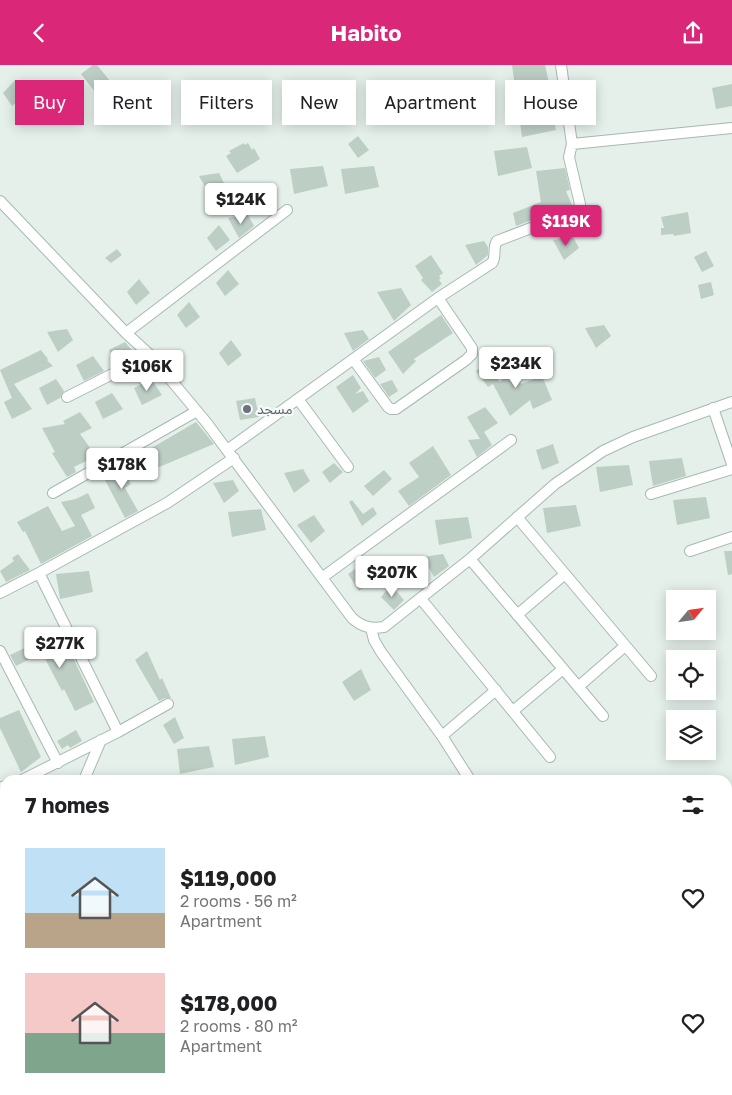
<!DOCTYPE html>
<html lang="en">
<head>
<meta charset="utf-8">
<style>
  body { margin:0; font-family:"Golos Text","Noto Sans Arabic",sans-serif; background:#f6f6f6; color:#202124; height:100vh; display:flex; flex-direction:column; font-size:19px; white-space:nowrap }
  * { box-sizing:border-box; margin:0 }
  p { font-size:16px; color:#757577 }
  .icon { flex:none; width:28px; height:28px; fill:none; stroke:currentColor; stroke-width:2; stroke-linecap:round; stroke-linejoin:round }
  .map { position:relative; flex:1; overflow:hidden }
  .panel { position:absolute; left:0px; top:710px; width:732px; height:320px; display:flex; flex-direction:column; background:#fff; border-radius:15px 15px 0 0; box-shadow:0 2px 12px #0003 }
  .panel>* { flex:none }
  .guide { position:absolute; left:15px; top:15px; width:702px; height:45px; display:flex; gap:10px }
  .needle { width:32px; rotate:61deg }
  .buttons { position:absolute; left:666px; top:525px; display:grid; gap:10px }
  .buttons a { display:grid; place-items:center; width:50px; height:50px; border-radius:0px; background:#fff; box-shadow:0 2px 12px #0003; font-size:25px }
  .price { position:absolute; translate:-50% -42px; padding:0 11px; border-radius:5px; background:#fff; color:#222; font-size:16px; line-height:32px; filter:drop-shadow(0 1px 2px #0008) }
  .price::after { content:''; position:absolute; left:50%; top:30px; width:15px; height:11px; margin-left:-8px; background:inherit; clip-path:polygon(0 0,100% 0,50% 100%) }
  .price.current { background:#db2777; color:#fff }
  ul { padding:0; list-style:none }
  li { display:flex; align-items:center; gap:15px; height:125px; padding:0 25px }
  li span { display:grid; place-items:center; flex:none; width:140px; height:100px; border-radius:0px; color:#555 }
  li>.icon { margin-inline-start:auto }
  span .icon { width:60px; height:60px; fill:#fffc; stroke-width:1 }
  li b { font-size:21px }
  h2 { display:flex; justify-content:space-between; align-items:center; height:60px; padding:0 25px; font-size:21px }
  .pill { padding:0 18px; border-radius:0px; background:#fff; box-shadow:0 2px 12px #0003; font-size:18px; line-height:45px }
  .pill.current { background:#db2777; color:#fff }
  header { display:flex; justify-content:space-between; align-items:center; height:65px; padding:0 25px; background:#db2777; color:#fff; font-size:22px; font-weight:700 }
  .map>svg:first-child { display:block }
  .building { fill:#bdcec5 }
  .lines { fill:none; stroke-linecap:round; stroke-linejoin:round }
  .minor-casing { stroke:#a6b9b1; stroke-width:12 }
  .minor { stroke:#fff; stroke-width:10 }
  .worship-dot { fill:#6b7280; stroke:#f6fbf8; stroke-width:2 }
  .labels { text-anchor:middle; stroke-width:4.5; stroke-linejoin:round; paint-order:stroke }
  .worship-label { font-size:14px; fill:#5b616d; stroke:#f6fbf8; text-anchor:start }
</style>
</head>
<body>
<header><svg class="icon" aria-label="back" viewBox="0 0 24 24"><path d="M15 5l-7 7 7 7"/></svg>Habito<svg class="icon" aria-label="share" viewBox="0 0 24 24"><path d="M12 15V3M7 8l5-5 5 5M5 13v7h14v-7"/></svg></header>
<div class="map">
<svg width="732" height="1030" viewBox="0 0 732 1030">
  <rect width="100%" height="100%" fill="#e5f0ea"/>
  <path class="building" d="M93,0H97L110,16L95,27L81,9Z
    M512,0H545L552,32L549,33L556,65L522,72Z
    M15,15L26,29L12,41L3,28Z
    M732,19V41L716,44L712,23Z
    M122,23L132,37L114,50L104,37Z
    M358,71L369,85L358,93L348,79Z
    M244,78L245,80L248,78L252,85L254,83L260,94L237,108L226,91L231,88L229,86Z
    M527,82L532,103L498,111L494,86Z
    M323,101L328,121L294,129L290,104Z
    M374,101L379,122L345,129L341,104Z
    M565,103L570,125L566,126L572,140L516,161L513,148L541,137L536,106Z
    M219,108L225,120L210,131L199,111Z
    M688,147L691,168L674,171L673,169L661,170V163H664L661,152Z
    M248,150L254,161L239,173L228,153Z
    M219,160L230,175L216,186L207,173Z
    M573,172L579,183L564,195L553,175Z
    M484,176L488,182V190L476,200L465,180Z
    M117,184L122,190L111,198L105,193Z
    M706,186L714,201L702,207L694,192Z
    M431,190L443,208L439,211L441,213L439,215L442,219L432,227L421,215L423,213L415,201Z
    M228,205L239,219L225,231L216,218Z
    M139,214L150,228L136,240L127,227Z
    M711,217L714,230L701,234L698,220Z
    M401,223L411,240L394,256L377,227Z
    M189,237L200,252L186,263L177,250Z
    M441,250L453,268L414,294L416,296L403,309L388,287Z
    M604,260L611,271L596,283L585,263Z
    M67,264L73,275L58,287L47,267Z
    M363,265L369,274L353,286L344,268Z
    M231,275L242,290L228,301L219,288Z
    M125,277L136,290L116,300L109,285Z
    M41,285L48,294L47,295L53,301L14,319L32,344L12,354L4,337L12,333L0,305Z
    M93,291L104,306L84,316L76,300Z
    M379,292L386,305L375,313L363,296Z
    M487,298L500,317L509,307L517,303L521,319L542,311L552,335L533,344L530,335L510,351L493,319L488,322L476,306Z
    M353,310L361,323L355,329L363,326L369,336L353,348L336,322Z
    M56,314L64,326L60,333L47,340L39,323Z
    M151,314L162,330L142,340L134,323Z
    M392,315L398,326L389,332L380,319Z
    M112,328L123,344L103,354L95,337Z
    M255,333L259,352L240,355L236,336Z
    M485,342L498,358L484,367L492,380L477,392L468,375L480,374L467,352Z
    M80,347L92,363L80,369L96,391L74,402L76,407L67,412L52,388L55,387L42,363L65,359L63,356Z
    M196,357L214,379L152,405L143,388Z
    M553,379L559,398L542,405L536,385Z
    M433,381L451,410L409,441L398,426L419,412L409,398Z
    M682,393L686,411L653,421L649,396Z
    M334,398L343,407L330,418L322,407Z
    M629,400L633,420L600,427L596,402Z
    M119,401L121,404L124,401L126,403L130,401L134,408L127,412L131,419L125,423L138,446L125,453L105,415L117,409L113,403Z
    M303,404L310,416L294,428L284,408Z
    M384,405L392,414L373,431L364,421Z
    M233,415L239,426L224,438L213,418Z
    M88,428L95,443L81,450L92,471L41,499L25,466L23,467L17,457L48,441L62,466L75,461L61,437L76,434Z
    M706,432L710,453L677,460L673,435Z
    M352,435L363,449L373,442L377,449L362,461L349,437Z
    M576,440L581,461L547,468L543,443Z
    M261,444L266,465L232,472L228,447Z
    M314,450L325,466L311,478L297,460Z
    M468,452L472,473L439,480L435,455Z
    M724,486H732V509L728,510Z
    M18,489L30,505L6,517L0,506L14,496L12,493Z
    M443,489L449,501L434,512L423,492Z
    M361,500L372,516L359,526L348,509Z
    M89,506L93,527L60,534L56,509Z
    M391,520L404,535L394,545L381,532Z
    M62,569L94,637L75,646L64,624L62,626L42,588L16,601L10,590L33,579L35,581Z
    M147,586L160,615L162,613L171,633H165L159,636L135,595Z
    M361,604L371,625L354,636L342,617Z
    M19,645L41,692L21,707L0,663V653Z
    M175,652L184,673L174,679L163,660Z
    M76,665L82,676L70,683L68,680L62,684L57,676Z
    M265,671L269,692L235,700L232,674Z
    M209,681L214,702L180,709L177,684Z"/>
  <g class="lines">
    <g class="minor-casing">
      <path id="minor" d="M572,79L732,63
        M0,136L126,268L150,290L206,357L352,553C362,562 371,564 384,562L470,494L555,419L603,386L633,372L732,337
        M126,268L287,145
        M353,294L388,342L391,344H396L466,295L472,289V283L438,233
        M67,332L150,290
        M298,334L348,402
        M713,343L732,399
        M227,385L438,233L492,198C497,191 492,184 497,176L578,145L580,139L569,92L572,79L561,0
        M53,428L197,346
        M651,429L732,404
        M517,452L651,611
        M690,486L732,472
        M470,494L603,651
        M39,508L118,667
        M323,512L511,375
        M0,528L39,508L167,438L234,393
        M421,534L550,692
        M517,550L565,509
        M371,563L374,575L381,587L442,671L470,715
        M0,586L58,698
        M578,622L625,581
        M513,646L563,604
        M442,671L496,625
        M22,715L118,667L168,639
        M84,715L101,675
        M0,723L5,721
        M2,753L5,768
        M697,1025L701,1030"/>
    </g>
    <use href="#minor" class="minor"/>
  </g>
  <circle class="worship-dot" cx="247" cy="344" r="5"/>
  <g class="labels">
    <g class="worship-label">
      <text x="257" y="349">مسجد</text>
    </g>
  </g>
</svg>
<div class="buttons">
<a><svg class="needle" viewBox="-14 -14 28 28"><path d="M0-13l5 13h-10z" fill="#e53935"/><path d="M0 13l5-13h-10z" fill="#757577"/></svg></a>
<a><svg class="icon" aria-label="locate" viewBox="0 0 24 24"><circle cx="12" cy="12" r="6"/><path d="M12 2v4M12 18v4M2 12h4M18 12h4"/></svg></a>
<a><svg class="icon" aria-label="layers" viewBox="0 0 24 24"><path d="M12 4l9 5-9 5-9-5zM3 14l9 5 9-5"/></svg></a>
</div>
<b class="price" style="left:241px;top:160px">$124K</b>
<b class="price current" style="left:566px;top:182px">$119K</b>
<b class="price" style="left:516px;top:324px">$234K</b>
<b class="price" style="left:147px;top:327px">$106K</b>
<b class="price" style="left:122px;top:425px">$178K</b>
<b class="price" style="left:392px;top:533px">$207K</b>
<b class="price" style="left:60px;top:604px">$277K</b>
<div class="guide">
<a class="pill current">Buy</a>
<a class="pill">Rent</a>
<a class="pill">Filters</a>
<a class="pill">New</a>
<a class="pill">Apartment</a>
<a class="pill">House</a>
</div>
<section class="panel">
<h2>7 homes<svg class="icon" aria-label="filters" viewBox="0 0 24 24"><path d="M4 7h16M4 17h16"/><circle cx="9" cy="7" r="2"/><circle cx="15" cy="17" r="2"/></svg></h2>
<ul>
<li><span style="background:linear-gradient(#bfe0f5 65%,#b9a48a 0)"><svg class="icon" aria-label="home" viewBox="0 0 24 24"><path d="M3 11l9-7 9 7M6 9v11h12V9"/></svg></span><div><b>$119,000</b><p>2 rooms · 56 m²</p><p>Apartment</p></div><svg class="icon" aria-label="heart" viewBox="0 0 24 24"><path d="M12 20l-8-8c-3-5 5-10 8-4 3-6 11-1 8 4z"/></svg></li>
<li><span style="background:linear-gradient(#f6c9c9 60%,#7fa58c 0)"><svg class="icon" aria-label="home" viewBox="0 0 24 24"><path d="M3 11l9-7 9 7M6 9v11h12V9"/></svg></span><div><b>$178,000</b><p>2 rooms · 80 m²</p><p>Apartment</p></div><svg class="icon" aria-label="heart" viewBox="0 0 24 24"><path d="M12 20l-8-8c-3-5 5-10 8-4 3-6 11-1 8 4z"/></svg></li>
</ul>
</section>
</div>
</body>
</html>
